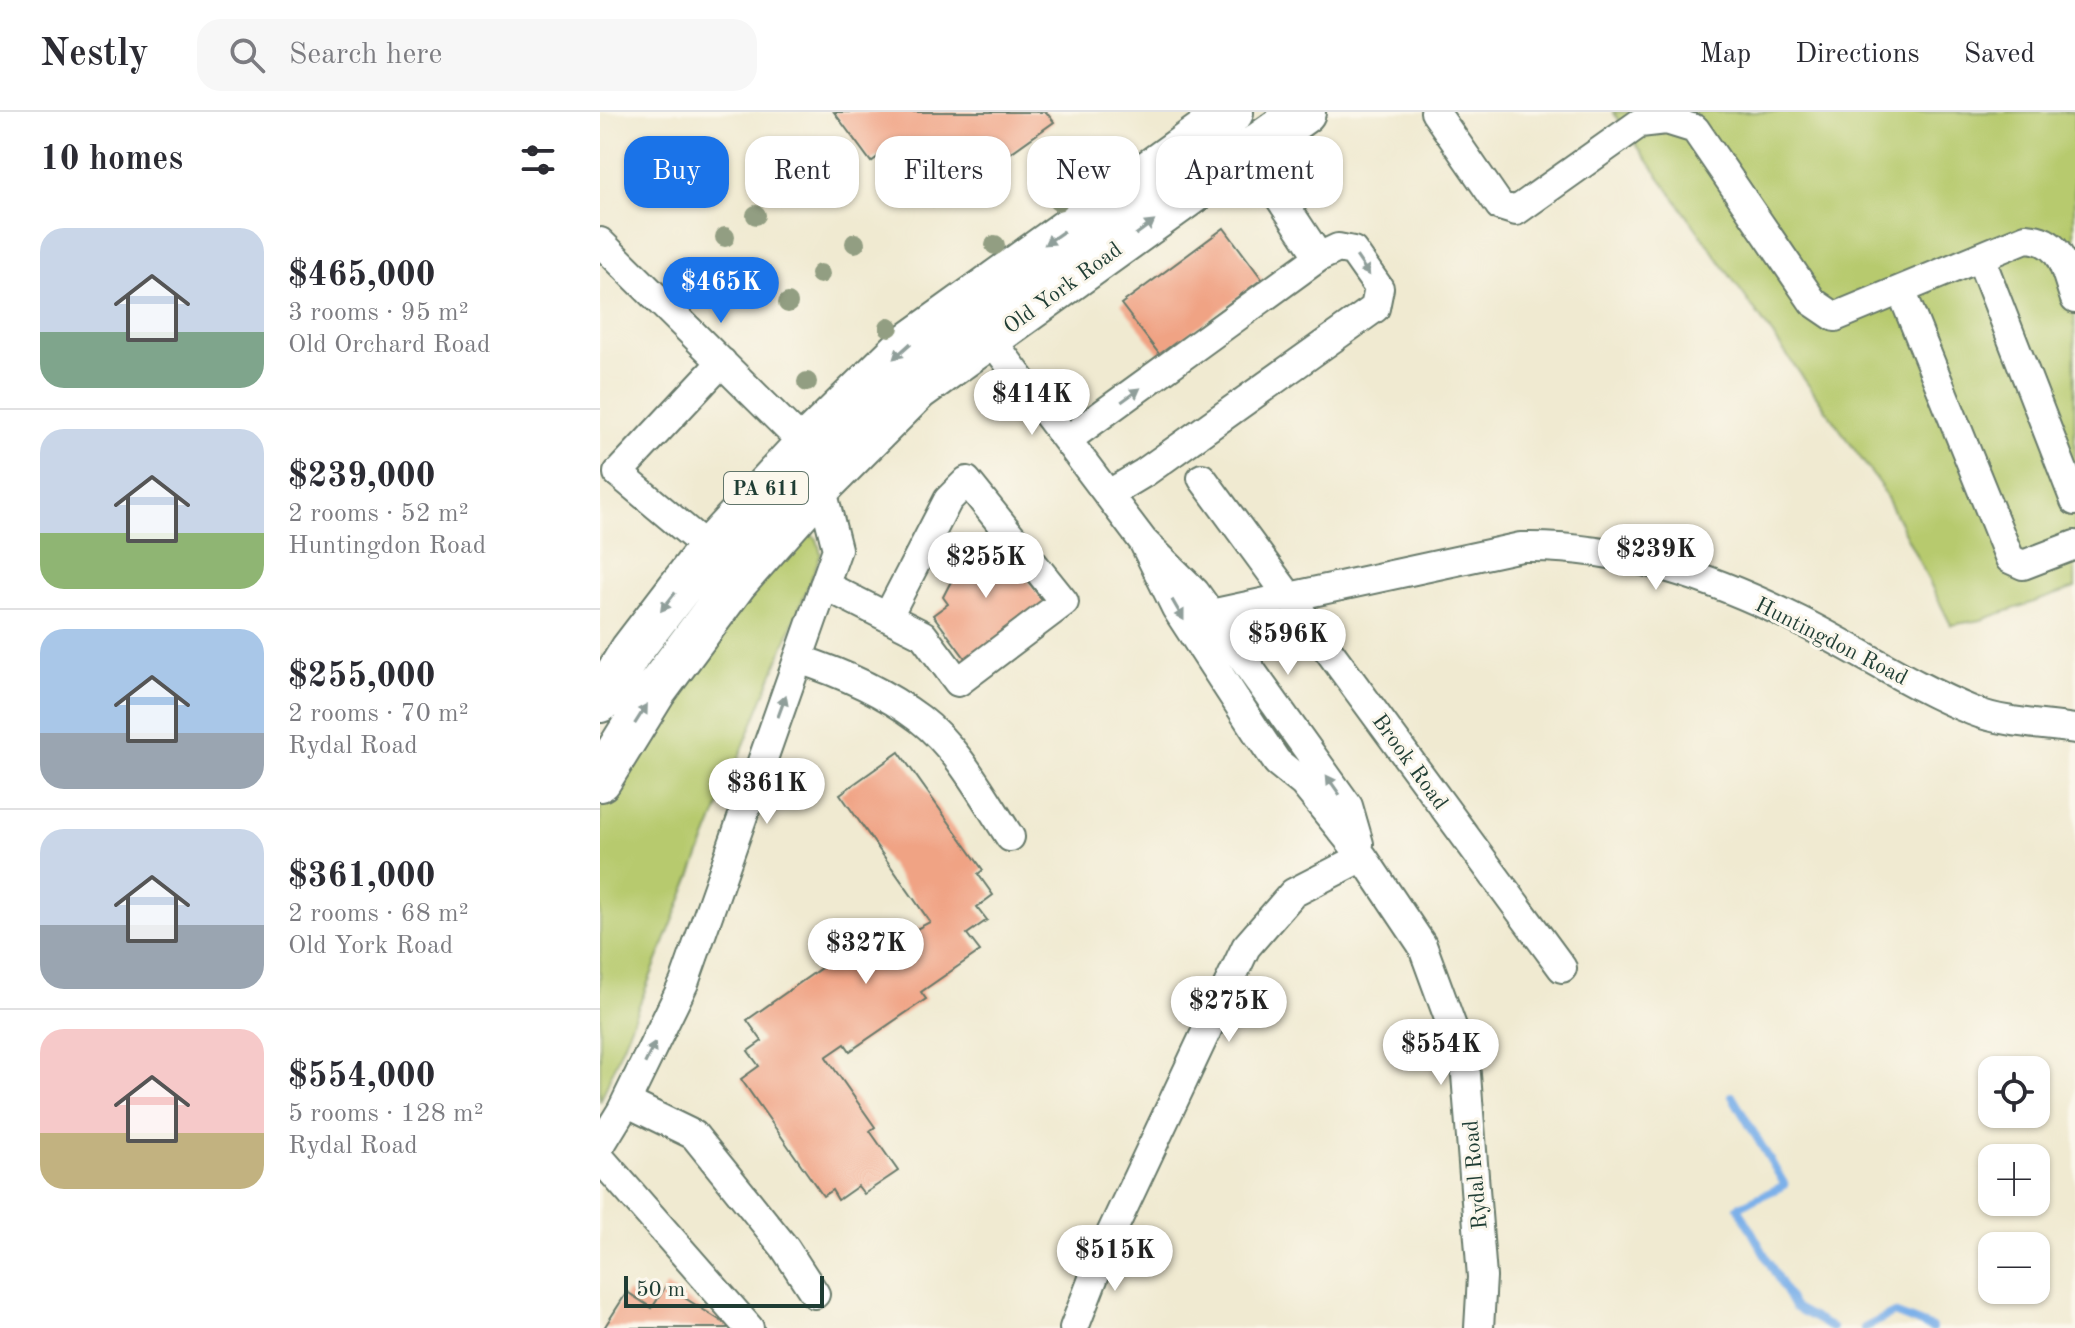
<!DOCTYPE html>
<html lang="en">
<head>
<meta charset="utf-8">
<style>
  body { margin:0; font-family:"Old Standard TT",serif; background:#f7f7f7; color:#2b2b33; height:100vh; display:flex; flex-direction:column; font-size:30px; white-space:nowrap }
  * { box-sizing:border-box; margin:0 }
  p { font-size:26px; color:#7c7c81 }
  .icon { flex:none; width:44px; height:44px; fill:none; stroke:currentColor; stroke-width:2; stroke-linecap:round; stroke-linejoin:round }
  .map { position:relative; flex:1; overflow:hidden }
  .drawer { display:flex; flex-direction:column; background:#fff; width:600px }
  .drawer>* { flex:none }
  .guide { position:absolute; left:24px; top:24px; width:760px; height:72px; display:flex; gap:16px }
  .controls { position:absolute; left:1378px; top:944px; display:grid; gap:16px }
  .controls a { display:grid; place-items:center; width:72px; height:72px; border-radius:16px; background:#fff; box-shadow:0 2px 6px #0004; font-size:40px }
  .scale { position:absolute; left:24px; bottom:20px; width:200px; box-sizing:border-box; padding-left:8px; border:4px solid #1f3d34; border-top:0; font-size:22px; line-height:28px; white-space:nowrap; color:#1f3d34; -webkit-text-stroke:6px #fbf7ec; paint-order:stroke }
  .price { position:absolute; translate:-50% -68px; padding:0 18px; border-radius:28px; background:#fff; color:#222; font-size:26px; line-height:52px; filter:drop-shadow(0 2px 4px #0008) }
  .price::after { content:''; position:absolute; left:50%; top:48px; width:24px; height:18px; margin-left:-12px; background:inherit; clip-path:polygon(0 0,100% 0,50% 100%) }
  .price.current { background:#1a73e8; color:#fff }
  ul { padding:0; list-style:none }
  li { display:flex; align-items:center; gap:24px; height:200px; padding:0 40px }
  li+li { border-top:2px solid #e1e1e2 }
  li span { display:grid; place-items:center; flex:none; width:224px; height:160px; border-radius:24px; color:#555 }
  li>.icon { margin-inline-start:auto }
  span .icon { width:96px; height:96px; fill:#fffc; stroke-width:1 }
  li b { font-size:34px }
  h2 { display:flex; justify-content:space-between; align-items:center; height:96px; padding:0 40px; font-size:34px }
  .tag { padding:0 28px; border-radius:24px; background:#fff; box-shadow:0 2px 6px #0004; font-size:28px; line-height:72px }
  .tag.current { background:#1a73e8; color:#fff }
  header { display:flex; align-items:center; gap:48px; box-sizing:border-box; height:112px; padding:0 40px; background:#fff; border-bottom:2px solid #e1e1e2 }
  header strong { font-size:38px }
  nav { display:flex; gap:44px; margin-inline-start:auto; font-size:28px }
  .search { width:560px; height:72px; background:#f7f7f7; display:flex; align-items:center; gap:20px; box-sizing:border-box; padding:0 28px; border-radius:24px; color:#7c7c81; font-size:30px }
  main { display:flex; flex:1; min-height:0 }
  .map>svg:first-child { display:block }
  .green { fill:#b7ca6e; stroke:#6b8451; stroke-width:2 }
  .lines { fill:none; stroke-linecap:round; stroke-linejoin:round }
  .stream { stroke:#7cb0e9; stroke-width:8 }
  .building { fill:#f0a384 }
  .minor-casing { stroke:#687a6b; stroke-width:32 }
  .highway-casing { stroke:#687a6b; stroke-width:46 }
  .minor { stroke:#fff; stroke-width:28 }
  .highway { stroke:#fff; stroke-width:42 }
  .tree { fill:#929e82 }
  .oneway { fill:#8f9e9a }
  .labels { text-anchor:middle; stroke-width:6; stroke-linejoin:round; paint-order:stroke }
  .shield { fill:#fbf7ec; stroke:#61756b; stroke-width:2 }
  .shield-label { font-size:20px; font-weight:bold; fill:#1f3d34 }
  .street-label { font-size:22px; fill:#1f3d34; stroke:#fbf7ec }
</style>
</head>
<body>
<header>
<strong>Nestly</strong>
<div class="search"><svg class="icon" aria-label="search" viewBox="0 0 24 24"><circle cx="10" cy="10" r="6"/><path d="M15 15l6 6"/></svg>Search here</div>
<nav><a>Map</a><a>Directions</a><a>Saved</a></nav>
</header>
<main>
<section class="drawer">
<h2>10 homes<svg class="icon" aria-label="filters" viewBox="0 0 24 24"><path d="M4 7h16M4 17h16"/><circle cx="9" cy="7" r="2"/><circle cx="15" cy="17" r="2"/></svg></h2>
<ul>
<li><span style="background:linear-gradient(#c9d6e8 65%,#7fa58c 0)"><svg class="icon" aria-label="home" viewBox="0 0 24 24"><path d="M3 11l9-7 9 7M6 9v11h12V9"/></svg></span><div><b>$465,000</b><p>3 rooms · 95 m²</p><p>Old Orchard Road</p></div></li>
<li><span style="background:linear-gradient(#c9d6e8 65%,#8fb573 0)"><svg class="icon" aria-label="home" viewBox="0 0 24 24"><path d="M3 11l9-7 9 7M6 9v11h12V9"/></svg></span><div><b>$239,000</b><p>2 rooms · 52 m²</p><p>Huntingdon Road</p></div></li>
<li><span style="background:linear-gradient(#a9c7e8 65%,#9aa5b1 0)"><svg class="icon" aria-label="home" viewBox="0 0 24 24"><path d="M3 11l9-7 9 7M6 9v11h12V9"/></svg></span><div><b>$255,000</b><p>2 rooms · 70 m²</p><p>Rydal Road</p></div></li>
<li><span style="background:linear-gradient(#c9d6e8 60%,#9aa5b1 0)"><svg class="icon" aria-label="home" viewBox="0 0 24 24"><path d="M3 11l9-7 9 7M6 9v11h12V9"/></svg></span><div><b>$361,000</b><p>2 rooms · 68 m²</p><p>Old York Road</p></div></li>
<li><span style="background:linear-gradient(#f6c9c9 65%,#c2b280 0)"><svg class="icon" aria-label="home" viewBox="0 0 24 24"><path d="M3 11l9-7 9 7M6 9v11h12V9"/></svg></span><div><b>$554,000</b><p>5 rooms · 128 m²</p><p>Rydal Road</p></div></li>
</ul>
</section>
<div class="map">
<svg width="1475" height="1216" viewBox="0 0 1475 1216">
  <rect width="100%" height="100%" fill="#fbf7ec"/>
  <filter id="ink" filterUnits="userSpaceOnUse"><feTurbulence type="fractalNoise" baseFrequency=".0125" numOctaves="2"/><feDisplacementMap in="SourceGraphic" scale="16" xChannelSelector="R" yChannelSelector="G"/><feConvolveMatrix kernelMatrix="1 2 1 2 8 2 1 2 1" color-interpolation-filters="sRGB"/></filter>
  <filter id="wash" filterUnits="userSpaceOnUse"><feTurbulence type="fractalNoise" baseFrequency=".006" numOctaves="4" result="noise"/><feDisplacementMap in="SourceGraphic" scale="32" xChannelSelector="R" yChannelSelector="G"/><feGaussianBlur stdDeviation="1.8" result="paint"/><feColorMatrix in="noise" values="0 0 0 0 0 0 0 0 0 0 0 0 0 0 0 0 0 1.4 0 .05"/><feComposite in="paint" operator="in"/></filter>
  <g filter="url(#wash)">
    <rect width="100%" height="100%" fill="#f0ead1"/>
    <path class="green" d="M1013,0H1474L1475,476L1381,508L1351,513L1282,376Z
      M206,420L217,427L221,442L0,990V697L55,603L149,474Z"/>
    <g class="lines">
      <path class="stream" d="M1132,984L1185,1073L1138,1095L1194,1195L1232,1216
        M1264,1216L1294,1201L1332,1216"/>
    </g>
    <g id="blocks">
      <path class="building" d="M234,0H446L454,10L409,42L400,29L363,56L371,67L333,94L291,35L271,50Z
        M624,116L662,167L560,243L521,192Z
        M387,426L393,433L398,429L445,492L368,550L333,503L348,492L343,485L364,444Z
        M299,640L383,758L378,762L393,783L377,795L387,808L367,822L380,839L321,880L326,887L250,939L245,932L226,945L275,1015L270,1019L298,1059L264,1082L258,1074L238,1088L232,1078L223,1084L141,967L159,954L148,939L162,929L147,908L271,821L276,829L286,822L292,830L330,810L240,682Z
        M66,1174L132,1216H4L27,1180L52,1196Z"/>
    </g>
  </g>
  <g filter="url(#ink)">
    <use href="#blocks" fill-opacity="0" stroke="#687a6b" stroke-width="2"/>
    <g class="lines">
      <g class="minor-casing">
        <path id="minor" d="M835,0L900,94L916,99L1040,11L1066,8L1095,17L1213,190L1235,205L1426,126C1463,128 1464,157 1475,187
          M650,41L719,145
          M0,130L205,333
          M1380,145L1475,389
          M1301,178L1410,447L1423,453L1475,433
          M380,213L543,429L595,480L748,694L759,732
          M467,328L719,145L738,136L753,139L779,176L775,196L544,361L509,382
          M602,366L962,856
          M543,429L576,496L658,622L677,650L703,671L763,745L822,833L865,950L882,1165L879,1216
          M109,437L18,361L122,250
          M224,473L323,523L358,570L464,490L367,369L348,388L288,504
          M611,502L921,435C1021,433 1112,465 1200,509C1258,538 1313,575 1373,599C1403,611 1443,612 1475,617
          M198,547C242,561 283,579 320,607C358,636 384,686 410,725
          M26,990L94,1023L185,1136L215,1182
          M0,1034L22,998L84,871L237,437L221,374
          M0,1046L149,1216
          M474,1216L508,1128L646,835L693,781L763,745"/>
      </g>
      <g class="highway-casing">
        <path id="highway" d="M0,589L31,539L109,437L205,333L305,235L632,0
          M0,668L55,579L136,470L221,374L318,277L704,0"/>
      </g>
      <use href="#minor" class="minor"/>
      <use href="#highway" class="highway"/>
    </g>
    <g class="tree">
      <circle cx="202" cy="75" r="10"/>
      <circle cx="179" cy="80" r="10"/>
      <circle cx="458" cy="89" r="10"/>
      <circle cx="156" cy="103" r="10"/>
      <circle cx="125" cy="125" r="10"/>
      <circle cx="255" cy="131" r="10"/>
      <circle cx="395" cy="133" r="10"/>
      <circle cx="220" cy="162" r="10"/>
      <circle cx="188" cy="191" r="10"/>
      <circle cx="289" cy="215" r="10"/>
      <circle cx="207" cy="270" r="10"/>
    </g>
    <defs><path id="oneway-solid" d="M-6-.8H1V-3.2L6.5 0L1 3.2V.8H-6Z" transform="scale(2)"/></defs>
    <g class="oneway">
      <use href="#oneway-solid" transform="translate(545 116) rotate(-36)"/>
      <use href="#oneway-solid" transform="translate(454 126) rotate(145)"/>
      <use href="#oneway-solid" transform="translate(763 154) rotate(56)"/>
      <use href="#oneway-solid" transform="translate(302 239) rotate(138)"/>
      <use href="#oneway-solid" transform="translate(531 283) rotate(-36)"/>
      <use href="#oneway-solid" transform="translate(68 490) rotate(128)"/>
      <use href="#oneway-solid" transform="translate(578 498) rotate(60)"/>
      <use href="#oneway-solid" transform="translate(182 594) rotate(-70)"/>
      <use href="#oneway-solid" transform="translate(41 602) rotate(-58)"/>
      <use href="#oneway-solid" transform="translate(733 673) rotate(-125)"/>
      <use href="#oneway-solid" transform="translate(50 941) rotate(-64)"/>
    </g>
  </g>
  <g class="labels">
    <rect class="shield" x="124" y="360" width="84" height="32" rx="6"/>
    <g class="shield-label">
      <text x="166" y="383">PA 611</text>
    </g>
    <g class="street-label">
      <text transform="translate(462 175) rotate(-36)" y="8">Old York Road</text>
      <text transform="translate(1232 528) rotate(27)" y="8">Huntingdon Road</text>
      <text transform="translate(811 649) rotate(54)" y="8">Brook Road</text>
      <text transform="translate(874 1063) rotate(-95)" y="8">Rydal Road</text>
    </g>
  </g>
</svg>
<div class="controls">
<a><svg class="icon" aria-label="locate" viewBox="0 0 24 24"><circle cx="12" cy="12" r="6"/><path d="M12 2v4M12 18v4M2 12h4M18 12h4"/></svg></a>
<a>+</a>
<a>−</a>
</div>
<div class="scale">50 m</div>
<b class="price current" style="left:121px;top:213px">$465K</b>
<b class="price" style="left:432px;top:325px">$414K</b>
<b class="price" style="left:1056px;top:480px">$239K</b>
<b class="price" style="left:386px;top:488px">$255K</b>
<b class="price" style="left:688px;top:565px">$596K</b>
<b class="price" style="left:167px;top:714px">$361K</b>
<b class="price" style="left:266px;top:874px">$327K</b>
<b class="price" style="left:629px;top:932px">$275K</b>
<b class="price" style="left:841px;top:975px">$554K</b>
<b class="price" style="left:515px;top:1181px">$515K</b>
<div class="guide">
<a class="tag current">Buy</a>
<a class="tag">Rent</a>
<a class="tag">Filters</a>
<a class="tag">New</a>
<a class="tag">Apartment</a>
</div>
</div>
</main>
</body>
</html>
